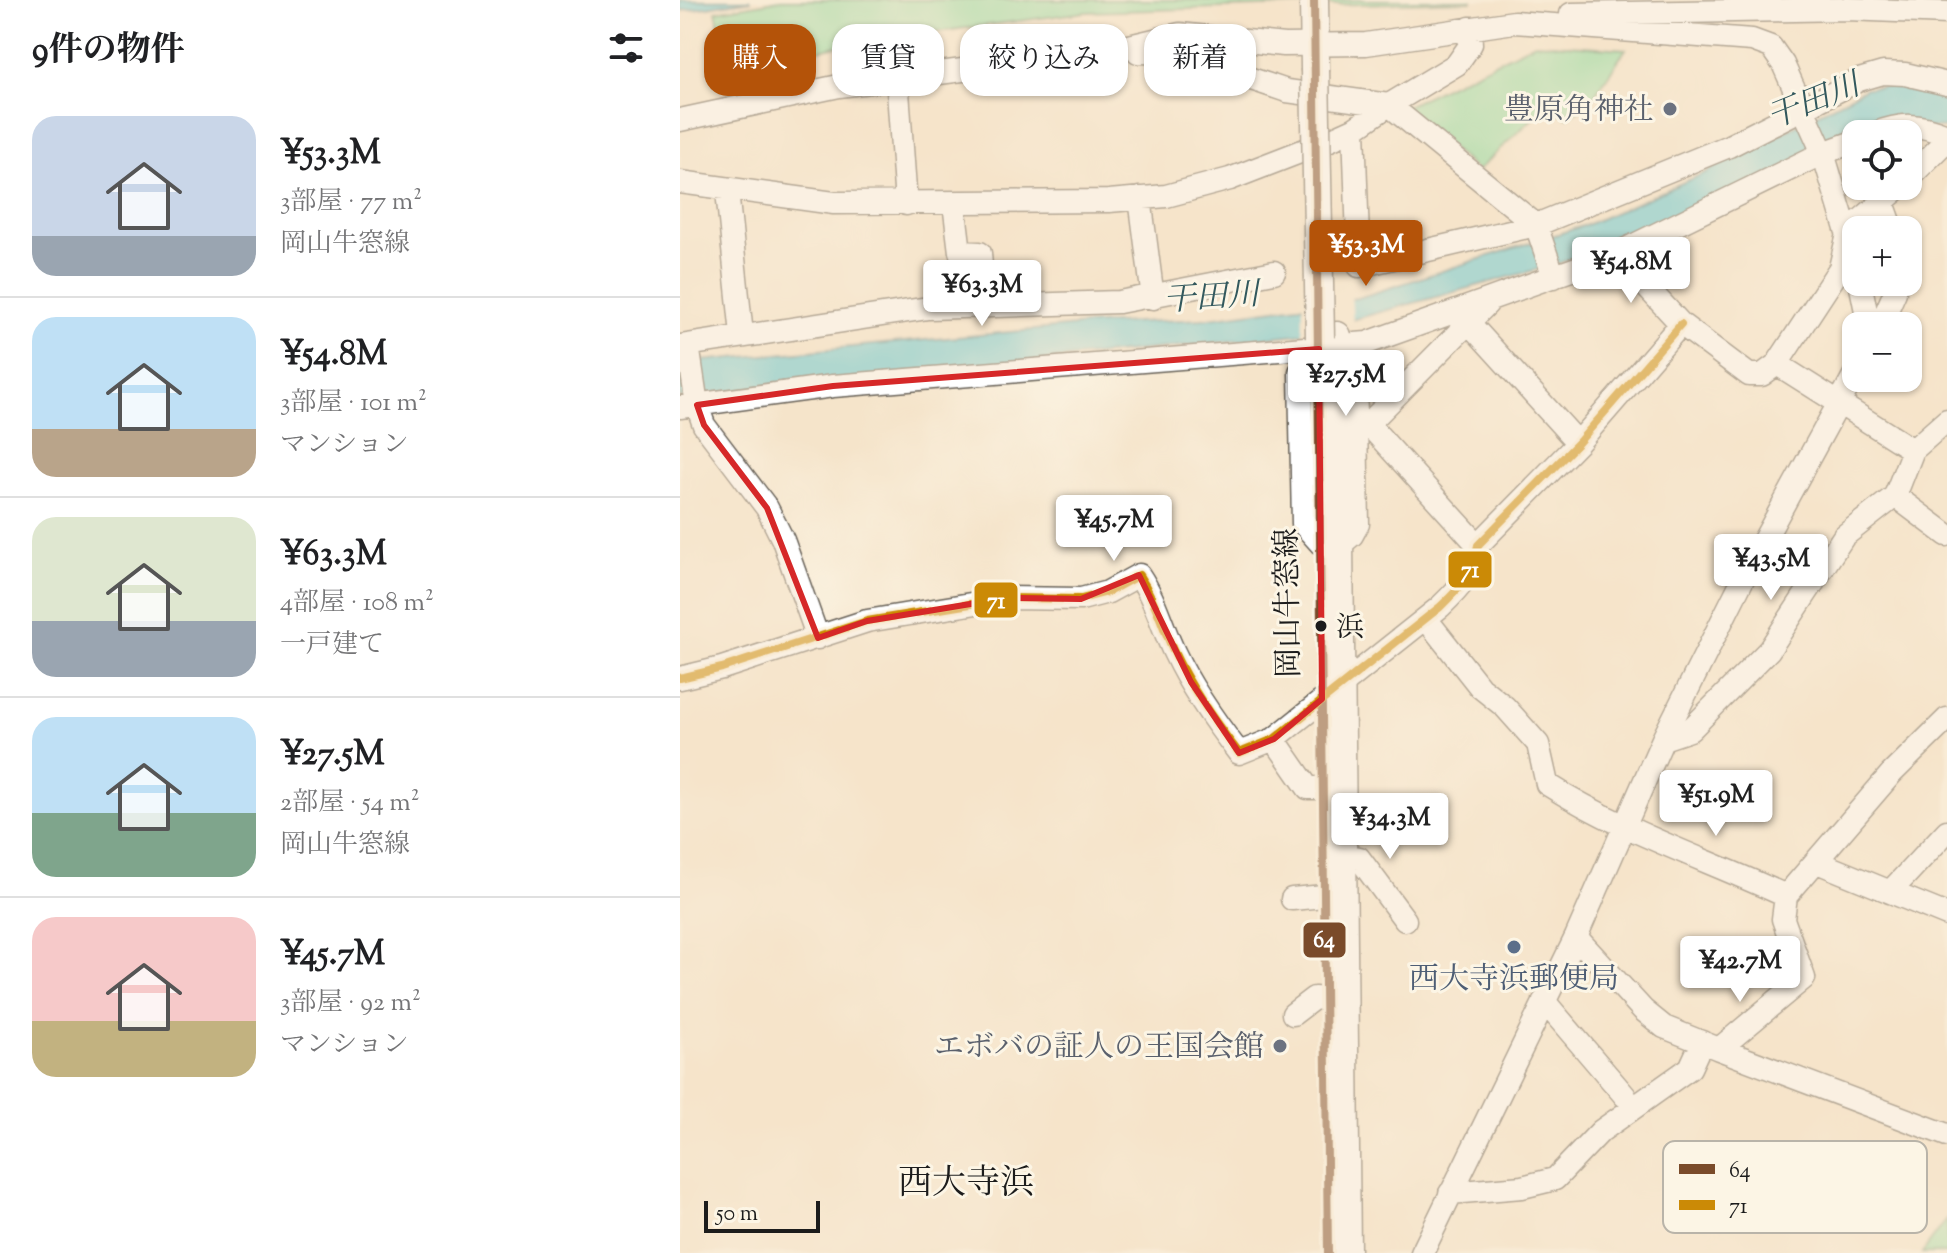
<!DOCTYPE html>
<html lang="ja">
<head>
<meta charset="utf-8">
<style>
  body { margin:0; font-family:"Sorts Mill Goudy","Noto Serif JP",serif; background:#f2f2f2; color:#202124; height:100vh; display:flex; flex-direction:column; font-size:30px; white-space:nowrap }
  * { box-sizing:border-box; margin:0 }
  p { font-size:26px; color:#757577 }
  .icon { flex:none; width:44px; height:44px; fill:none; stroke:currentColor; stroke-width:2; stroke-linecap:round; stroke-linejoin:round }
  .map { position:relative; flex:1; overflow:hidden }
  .details { display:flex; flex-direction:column; background:#fff; width:680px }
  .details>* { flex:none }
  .hud { position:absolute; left:24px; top:24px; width:760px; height:72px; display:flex; gap:16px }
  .fabs { position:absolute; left:1162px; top:120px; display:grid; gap:16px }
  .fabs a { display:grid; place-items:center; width:80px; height:80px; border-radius:16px; background:#fff; box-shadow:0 2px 6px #0004; font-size:40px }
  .scale { position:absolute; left:24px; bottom:20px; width:116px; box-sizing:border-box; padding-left:8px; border:4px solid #1c1c1c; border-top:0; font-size:22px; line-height:28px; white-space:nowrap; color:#1c1c1c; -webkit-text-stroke:6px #fcf5e5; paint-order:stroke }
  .price { position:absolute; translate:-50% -68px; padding:0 18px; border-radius:8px; background:#fff; color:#222; font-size:26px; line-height:52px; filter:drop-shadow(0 2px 4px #0008) }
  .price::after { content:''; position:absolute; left:50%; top:48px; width:24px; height:18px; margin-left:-12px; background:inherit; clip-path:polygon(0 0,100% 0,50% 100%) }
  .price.active { background:#b45309; color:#fff }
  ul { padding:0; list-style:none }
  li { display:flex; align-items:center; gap:24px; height:200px; padding:0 32px }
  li+li { border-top:2px solid #e0e0e0 }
  li span { display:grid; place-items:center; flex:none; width:224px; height:160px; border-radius:24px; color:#555 }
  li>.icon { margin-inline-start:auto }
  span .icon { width:96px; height:96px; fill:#fffc; stroke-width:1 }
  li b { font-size:34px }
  h2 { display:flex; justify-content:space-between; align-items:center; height:96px; padding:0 32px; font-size:34px }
  .pill { padding:0 28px; border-radius:24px; background:#fff; box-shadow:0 2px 6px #0004; font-size:28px; line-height:72px }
  .pill.active { background:#b45309; color:#fff }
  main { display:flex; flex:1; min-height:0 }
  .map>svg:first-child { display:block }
  .green { fill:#85db9f; stroke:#507c5e; stroke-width:2 }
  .water { fill:#5cc8d5; stroke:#3c7278; stroke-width:2 }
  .pier { fill:#f5e4ca }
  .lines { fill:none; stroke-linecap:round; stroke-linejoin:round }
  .minor-tunnel { stroke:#cabca7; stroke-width:22; stroke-dasharray:22 11; stroke-linecap:butt }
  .minor-casing { stroke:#686259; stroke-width:25 }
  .major-casing { stroke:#686259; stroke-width:31 }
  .minor { stroke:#fff; stroke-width:22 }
  .major { stroke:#fff; stroke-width:28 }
  .major-bridge-casing { stroke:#686259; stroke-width:31; stroke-linecap:butt }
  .major-bridge { stroke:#fff; stroke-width:28 }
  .bus-1-casing { stroke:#fcf5e5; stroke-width:14 }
  .bus-2-casing { stroke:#fcf5e5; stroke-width:14 }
  .bus-1 { stroke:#7a4b2a; stroke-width:8 }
  .bus-2 { stroke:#cb8a06; stroke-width:8 }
  .marked { fill:none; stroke:#d62828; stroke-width:6; stroke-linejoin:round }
  .worship-dot { fill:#6b7280; stroke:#fcf5e5; stroke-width:3 }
  .bus-dot { fill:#1c1c1c; stroke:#fcf5e5; stroke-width:3 }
  .service-dot { fill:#5c6f8a; stroke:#fcf5e5; stroke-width:3 }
  .labels { text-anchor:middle; stroke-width:6; stroke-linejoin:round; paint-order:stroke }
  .bus-label { font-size:28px; fill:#1c1c1c; stroke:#fcf5e5; text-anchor:start }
  .worship-label { font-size:30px; fill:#5b616d; stroke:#fcf5e5; text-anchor:end }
  .street-label { font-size:30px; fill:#1c1c1c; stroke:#fcf5e5 }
  .service-label { font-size:30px; fill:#4e5e75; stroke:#fcf5e5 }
  .water-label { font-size:32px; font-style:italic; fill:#32585d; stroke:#fcf5e5 }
  .quarter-label { font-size:34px; fill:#1c1c1c; stroke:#fcf5e5 }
  .key { fill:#fcf5e5; stroke:#b9b4a9; stroke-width:2 }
  .key-label { font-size:22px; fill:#1c1c1c }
  .line-badge { stroke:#fcf5e5; stroke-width:3 }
  .badge-label { font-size:22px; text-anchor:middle; font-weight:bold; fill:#fff }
</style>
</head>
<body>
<main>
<section class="details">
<h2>9件の物件<svg class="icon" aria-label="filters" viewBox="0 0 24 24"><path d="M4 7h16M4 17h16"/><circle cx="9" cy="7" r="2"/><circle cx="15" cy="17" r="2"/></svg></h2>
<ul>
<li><span style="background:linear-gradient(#c9d6e8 75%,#9aa5b1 0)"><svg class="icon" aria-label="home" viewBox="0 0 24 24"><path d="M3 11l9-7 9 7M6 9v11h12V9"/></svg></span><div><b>¥53.3M</b><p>3部屋 · 77 m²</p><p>岡山牛窓線</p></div></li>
<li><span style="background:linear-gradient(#bfe0f5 70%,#b9a48a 0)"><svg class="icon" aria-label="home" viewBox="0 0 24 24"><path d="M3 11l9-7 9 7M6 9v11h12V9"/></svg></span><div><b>¥54.8M</b><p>3部屋 · 101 m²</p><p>マンション</p></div></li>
<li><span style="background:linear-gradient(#dfe7d0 65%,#9aa5b1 0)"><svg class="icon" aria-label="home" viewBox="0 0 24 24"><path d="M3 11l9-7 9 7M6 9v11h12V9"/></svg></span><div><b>¥63.3M</b><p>4部屋 · 108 m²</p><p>一戸建て</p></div></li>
<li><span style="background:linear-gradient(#bfe0f5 60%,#7fa58c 0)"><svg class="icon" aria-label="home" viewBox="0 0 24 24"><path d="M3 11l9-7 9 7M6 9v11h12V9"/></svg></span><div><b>¥27.5M</b><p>2部屋 · 54 m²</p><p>岡山牛窓線</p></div></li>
<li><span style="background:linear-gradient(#f6c9c9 65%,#c2b280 0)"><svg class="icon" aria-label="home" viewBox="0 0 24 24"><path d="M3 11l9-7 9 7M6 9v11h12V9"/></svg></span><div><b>¥45.7M</b><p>3部屋 · 92 m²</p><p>マンション</p></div></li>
</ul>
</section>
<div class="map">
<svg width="1267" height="1253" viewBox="0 0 1267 1253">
  <rect width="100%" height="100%" fill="#fcf5e5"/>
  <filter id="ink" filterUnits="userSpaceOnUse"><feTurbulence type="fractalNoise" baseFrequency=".0125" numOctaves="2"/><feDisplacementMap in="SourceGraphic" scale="16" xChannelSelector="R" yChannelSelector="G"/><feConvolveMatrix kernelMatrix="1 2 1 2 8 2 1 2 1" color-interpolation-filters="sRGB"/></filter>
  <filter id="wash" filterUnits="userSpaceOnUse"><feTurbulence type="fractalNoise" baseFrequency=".006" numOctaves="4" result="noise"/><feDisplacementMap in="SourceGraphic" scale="32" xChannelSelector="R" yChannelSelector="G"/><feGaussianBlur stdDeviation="1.8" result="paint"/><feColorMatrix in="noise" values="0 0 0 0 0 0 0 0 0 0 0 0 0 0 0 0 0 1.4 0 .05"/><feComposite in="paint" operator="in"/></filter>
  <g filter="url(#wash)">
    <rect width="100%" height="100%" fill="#f5e4ca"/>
    <path class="green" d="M101,0H791V1L406,12L166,44L49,70L36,11Z
      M855,43L946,49L910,102L888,118L868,104L797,171L724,107Z
      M1267,1219V1253H1242Z"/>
    <path class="water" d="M0,0H72L0,11Z
      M1233,84L1267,93V128L1190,127L1128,153L1102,170L877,264L620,334L0,398V363L417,324L522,319L678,298L906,225L1027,172L1186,88Z"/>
    <path class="pier" d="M671,295L673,326L623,338V303Z"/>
  </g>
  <g filter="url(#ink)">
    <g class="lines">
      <path class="minor-tunnel" d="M620,372H671"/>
      <g class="minor-casing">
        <path id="minor" d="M891,14L1167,9L1267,13
          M458,52L494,53L607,91L709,105L777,64L791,44L790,28
          M217,77L226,204
          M0,120L159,86L428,51L500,34L604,45L686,44L834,22L1072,40L1091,47L1103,64L1143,153L1176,262
          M674,129L679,266L856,225
          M1193,134C1222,123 1238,123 1267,135
          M1228,179L1267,140
          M0,182L154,203L429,201L486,196L550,179L643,143L674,129L709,105L856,225
          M1197,186L1213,230
          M47,191L62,335
          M460,198L473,298
          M274,203L280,252L300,253L304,305
          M936,254L1001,324L1069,375H1082L1097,364L1233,450L1215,496L1267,535
          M874,277L856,225L1049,146L1179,80L1203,73L1225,74L1267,84
          M1180,282L1189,326
          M789,323L898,443
          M1200,326L1215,292V282
          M8,345L17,405L24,425L87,508L103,540L138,638
          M0,346L248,308L439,302L594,272
          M1097,364L1160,268L1169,230L1221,186
          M620,372L623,524L641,544
          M0,407L153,386L687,343L936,254L1143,153L1176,141
          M1233,450L1267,420
          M798,545L688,424L807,304
          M659,546L672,535L678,524L675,372
          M747,620L800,687L825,707L858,744L867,784C941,831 1026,859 1106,896
          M0,678L42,668L187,621L327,598L401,599L428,592L459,575C476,600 482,628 495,654C512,690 535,722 559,753L594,739L760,607C781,587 793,574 798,545L898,443L1001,324
          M594,739L628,788H643
          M983,739L1010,730L1089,650L1164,536L1215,496
          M662,856L679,858L725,920
          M1137,862L1267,915
          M1210,892L1267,831
          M612,899L644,896
          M896,937L963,1010L984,1027L1039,1049L1124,978L1103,919L1106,896L1211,774L1267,719
          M864,1001L945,1096
          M613,1014L634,998L646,999
          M1039,1049L1267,1135
          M770,1193L842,1187L875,1179L921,1131L1010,1068L1022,1042
          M742,1253L896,937L983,739L1066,573L1176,372"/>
      </g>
      <g class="major-casing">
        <path id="major" d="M634,0L635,69
          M657,336L666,1253"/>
      </g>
      <use href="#minor" class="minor"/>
      <use href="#major" class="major"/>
      <g class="major-bridge-casing">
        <path id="major-bridge" d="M635,69L640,338"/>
      </g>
      <use href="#major-bridge" class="major-bridge"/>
      <g class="bus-1-casing">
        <path id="bus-1" d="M634,0L648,1253"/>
      </g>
      <g class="bus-2-casing">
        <path id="bus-2" d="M0,678L42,668L187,621L327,598L401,599L428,592L459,575C476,600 482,628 495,654C512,690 535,722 559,753L594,739L760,607C781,587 793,574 798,545L898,443L1001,324"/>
      </g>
      <use href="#bus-1" class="bus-1"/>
      <use href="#bus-2" class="bus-2"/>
    </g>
  </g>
  <path d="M0 0H1267V1253H0ZM639,349L642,699L594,739L559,753L511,682L459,575L401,599L327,598L187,621L138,638L87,508L24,425L17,405L153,386Z" fill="#f5e4ca" fill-opacity=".55" fill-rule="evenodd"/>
  <path class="marked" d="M639,349L642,699L594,739L559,753L511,682L459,575L401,599L327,598L187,621L138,638L87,508L24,425L17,405L153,386Z"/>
  <g class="worship-dot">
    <circle cx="990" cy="109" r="8"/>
    <circle cx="600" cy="1046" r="8"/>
  </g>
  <circle class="bus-dot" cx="641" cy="626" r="7"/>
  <circle class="service-dot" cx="834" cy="947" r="8"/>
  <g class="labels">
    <g class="bus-label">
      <text x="656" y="636">浜</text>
    </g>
    <g class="worship-label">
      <text x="974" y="119">豊原角神社</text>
      <text x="584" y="1056">エボバの証人の王国会館</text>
    </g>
    <g class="street-label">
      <text transform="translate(607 603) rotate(-91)" y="10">岡山牛窓線</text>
    </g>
    <g class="service-label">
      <text x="834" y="988">西大寺浜郵便局</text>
    </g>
    <g class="water-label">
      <text transform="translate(1133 100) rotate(-22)" y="11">干田川</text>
      <text transform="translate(531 296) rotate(-4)" y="11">干田川</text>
    </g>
    <g class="quarter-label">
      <text x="286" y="1193">西大寺浜</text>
    </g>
  </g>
  <rect x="983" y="1141" width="264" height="92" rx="12" class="key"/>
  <rect x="999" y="1164" width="36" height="10" fill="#7a4b2a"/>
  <rect x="999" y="1200" width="36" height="10" fill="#cb8a06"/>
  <g class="key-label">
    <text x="1049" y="1177">64</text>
    <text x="1049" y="1213">71</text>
  </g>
  <g class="line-badge">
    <rect x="767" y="550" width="46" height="39" rx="8" fill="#cb8a06"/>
    <rect x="293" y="581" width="46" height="38" rx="8" fill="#cb8a06"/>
    <rect x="622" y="921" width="45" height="38" rx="8" fill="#7a4b2a"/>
  </g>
  <g class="badge-label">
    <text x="790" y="577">71</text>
    <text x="316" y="608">71</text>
    <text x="644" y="947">64</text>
  </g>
</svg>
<div class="fabs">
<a><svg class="icon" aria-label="locate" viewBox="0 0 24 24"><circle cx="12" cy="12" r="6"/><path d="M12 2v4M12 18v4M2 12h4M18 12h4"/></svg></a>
<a>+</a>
<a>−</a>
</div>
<div class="scale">50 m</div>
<b class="price active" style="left:686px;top:288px">¥53.3M</b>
<b class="price" style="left:951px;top:305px">¥54.8M</b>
<b class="price" style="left:302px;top:328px">¥63.3M</b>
<b class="price" style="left:666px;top:418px">¥27.5M</b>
<b class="price" style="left:434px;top:563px">¥45.7M</b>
<b class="price" style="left:1091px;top:602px">¥43.5M</b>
<b class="price" style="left:1036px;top:838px">¥51.9M</b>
<b class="price" style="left:710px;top:861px">¥34.3M</b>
<b class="price" style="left:1060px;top:1004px">¥42.7M</b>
<div class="hud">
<a class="pill active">購入</a>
<a class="pill">賃貸</a>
<a class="pill">絞り込み</a>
<a class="pill">新着</a>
</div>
</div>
</main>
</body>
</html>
